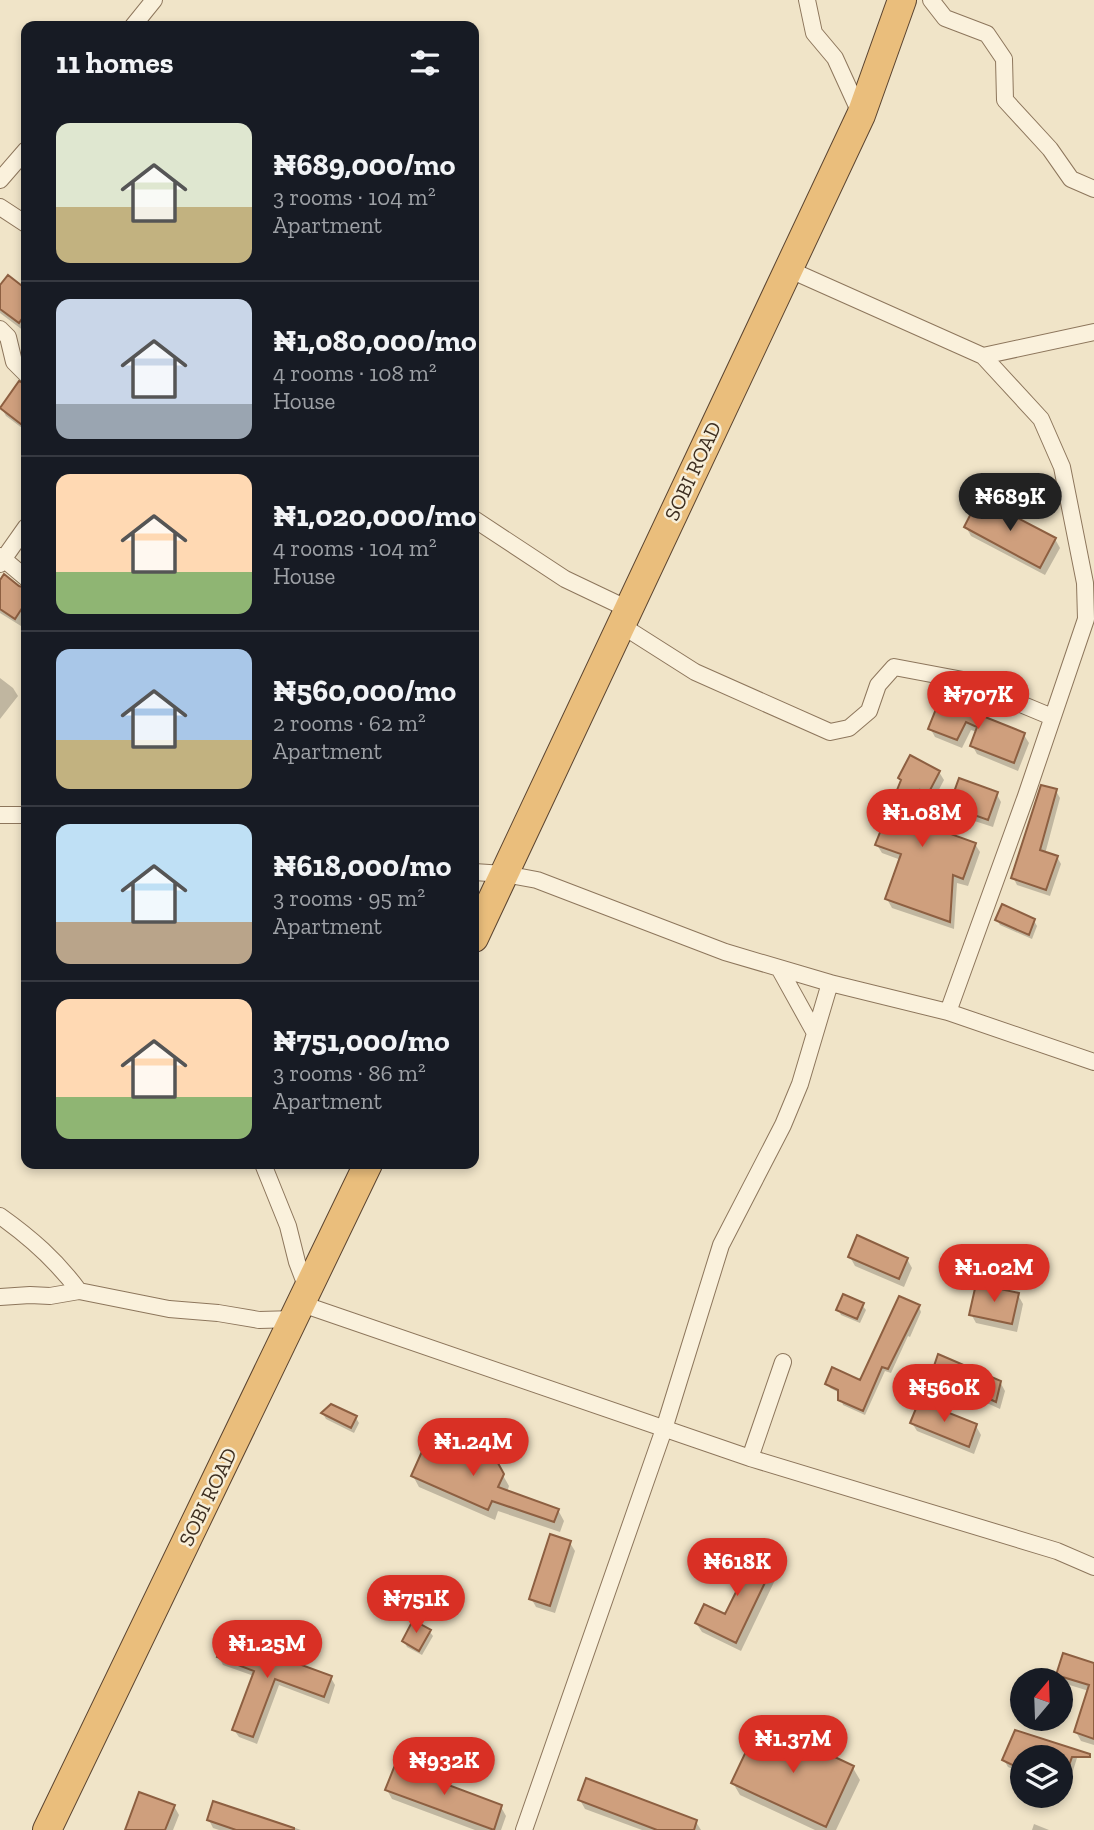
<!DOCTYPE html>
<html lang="en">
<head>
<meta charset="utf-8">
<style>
  body { margin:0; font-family:"Zilla Slab",serif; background:#20242c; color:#f1f3f6; height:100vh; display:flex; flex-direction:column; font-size:26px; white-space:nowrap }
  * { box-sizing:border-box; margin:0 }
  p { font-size:23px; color:#9ea1a6 }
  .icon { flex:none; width:38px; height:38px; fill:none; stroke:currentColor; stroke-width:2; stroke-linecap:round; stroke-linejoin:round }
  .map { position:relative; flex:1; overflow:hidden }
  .drawer { position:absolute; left:21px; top:21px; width:458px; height:1148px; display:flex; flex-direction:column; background:#171b24; border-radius:14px; box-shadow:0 4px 10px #0003 }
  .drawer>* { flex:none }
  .needle { width:46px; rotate:19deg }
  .fabs { position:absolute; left:1010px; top:1668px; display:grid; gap:14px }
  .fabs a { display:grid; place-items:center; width:63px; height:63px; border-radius:50%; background:#171b24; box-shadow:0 4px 10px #0003; font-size:35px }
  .price { position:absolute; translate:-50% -60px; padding:0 16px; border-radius:24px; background:#d93025; color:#fff; font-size:23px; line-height:46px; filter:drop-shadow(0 2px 4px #0008) }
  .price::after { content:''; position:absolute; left:50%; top:42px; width:21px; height:16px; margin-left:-10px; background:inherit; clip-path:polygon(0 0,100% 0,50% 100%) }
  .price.active { background:#222; color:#fff }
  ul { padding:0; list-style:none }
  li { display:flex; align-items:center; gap:21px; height:175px; padding:0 35px }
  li+li { border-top:2px solid #363941 }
  li span { display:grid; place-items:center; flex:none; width:196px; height:140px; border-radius:14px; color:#555 }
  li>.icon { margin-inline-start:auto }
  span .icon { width:84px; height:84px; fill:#fffc; stroke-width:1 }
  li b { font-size:30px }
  h2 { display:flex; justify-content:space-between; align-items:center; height:84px; padding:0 35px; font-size:30px }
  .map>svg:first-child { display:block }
  .shadow { fill:#0003 }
  .building { fill:#cf9f7d; stroke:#8d5f41; stroke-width:2 }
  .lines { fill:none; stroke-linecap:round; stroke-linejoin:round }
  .minor-casing { stroke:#8d765c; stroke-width:18 }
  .trunk-casing { stroke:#5b4430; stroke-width:30 }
  .minor { stroke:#faf1dc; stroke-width:16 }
  .trunk { stroke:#eabe7c; stroke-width:28 }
  .labels { text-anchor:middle; stroke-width:5; stroke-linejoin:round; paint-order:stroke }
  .street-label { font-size:21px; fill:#3d2e20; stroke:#f7eed8 }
</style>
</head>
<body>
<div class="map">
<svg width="1094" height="1830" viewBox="0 0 1094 1830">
  <rect width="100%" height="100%" fill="#f0e4c8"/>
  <path class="shadow" d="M8,277L26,291L24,331L0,313V288Z
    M19,384L26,389V431L6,416L1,407Z
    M966,527L1055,539L1060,548L1045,575L971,536Z
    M0,583L26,591V618L21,626L0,613Z
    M0,678L13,688L18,696L0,719Z
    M941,701L1024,735L1029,743L1018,771L977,754L972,745L977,732L971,730L962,748L935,737L930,728Z
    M939,772L944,780L933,801L925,797L915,823L975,844L980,852L968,886L957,883L954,929L892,908L887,899L901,860L882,853L877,845L902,782Z
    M1056,791L1060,798L1045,854L1057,857L1061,864L1050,896L1017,885L1013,877Z
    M996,793L1001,802L993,827L956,815L951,806Z
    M997,920L1034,921L1037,926L1032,939L1000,925Z
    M850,1257L907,1259L912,1268L904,1287L855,1266Z
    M1018,1295L1023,1304L1017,1332L976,1323L971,1314Z
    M862,1305L866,1310L860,1323L841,1315L838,1309Z
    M919,1307L921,1312L910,1337L908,1336L891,1373L885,1371L865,1415L843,1405L840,1393L830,1388L827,1383L861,1382Z
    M934,1372L1000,1382L1005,1391L1000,1409L939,1381Z
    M323,1414L356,1418L359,1423L354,1433L326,1419Z
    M912,1423L976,1426L981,1435L974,1454L917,1431Z
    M461,1454L492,1456L509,1486L507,1492L558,1510L564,1521L560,1532L498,1511L495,1520L419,1487L413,1476Z
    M570,1543L575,1551L555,1613L536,1607L531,1598Z
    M727,1567L771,1569L776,1578L741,1651L702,1632L696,1623L726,1617L743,1581L732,1576Z
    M429,1631L433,1636L422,1655L407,1647L404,1641Z
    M219,1657L331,1678L335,1685L329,1704L279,1685L257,1744L239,1737L234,1730L254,1676L223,1665Z
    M1094,1665V1745L1081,1741L1076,1732L1089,1691L1063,1683L1058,1675Z
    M1016,1732L1073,1751L1077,1758L1065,1796L1060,1795V1757H1022V1773L1008,1767L1004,1760Z
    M853,1768L860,1780L836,1830H815L740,1795L733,1783Z
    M387,1790L501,1807L506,1816L501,1830H475L392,1799Z
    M580,1800L696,1822L701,1830H642L585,1809Z
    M174,1806L179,1815L173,1830H127Z
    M209,1820L274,1823L275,1821L301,1830H219L213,1828Z
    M1034,1824L1049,1830H1032Z"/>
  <path class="building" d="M8,275L26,289V313L19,323L0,309V285Z
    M19,381L26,384V428L0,408Z
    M979,498L1056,538L1040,568L964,527Z
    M4,574L19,586L26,588V602L15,619L0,609V580Z
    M940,699L1025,733L1014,763L970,746L977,727L966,722L957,740L928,729Z
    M910,755L940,771L928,794L920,790L909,819L976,843L963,879L953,875L950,922L885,899L901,854L875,845L901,780L898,778Z
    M959,778L998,792L988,820L949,806Z
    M1041,785L1057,789L1040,850L1058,856L1046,890L1011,878Z
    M1002,904L1035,919L1029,935L995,920Z
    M857,1235L908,1258L899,1279L848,1257Z
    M976,1284L1019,1293L1012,1324L969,1315Z
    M843,1294L864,1303L857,1319L836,1310Z
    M899,1296L920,1305L888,1369L882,1367L863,1411L838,1400V1390L825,1384L832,1367L860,1380Z
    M938,1354L1001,1381L996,1402L932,1372Z
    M919,1401L977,1424L969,1447L910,1423Z
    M331,1404L357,1416L351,1428L321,1413Z
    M428,1438L461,1452L470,1443L493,1454L504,1474L498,1487L559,1509L554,1522L492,1501L488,1510L411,1476Z
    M550,1534L571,1541L550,1606L529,1599Z
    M734,1549L772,1568L736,1643L695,1623L704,1604L725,1614L744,1576L725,1567Z
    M413,1620L431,1630L419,1651L402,1641Z
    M225,1637L332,1676L324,1697L275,1679L253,1737L232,1730L254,1671L217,1657Z
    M1063,1653L1094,1663V1739L1074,1732L1089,1685L1056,1675Z
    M760,1722L854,1766L826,1827L731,1783Z
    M1015,1730L1090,1754V1757H1072L1063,1783H1060V1757H1022L1019,1768L1002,1760Z
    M395,1765L502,1805L494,1830L385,1790Z
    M586,1778L697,1820L694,1830H657L578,1800Z
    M139,1792L175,1805L165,1830H125Z
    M213,1801L294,1828V1830H236L207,1820Z"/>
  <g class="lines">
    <g class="minor-casing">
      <path id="minor" d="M807,0L814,33L835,58L861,115
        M931,0L945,18L987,34L1004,59L1005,100L1050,149L1071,179L1094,189
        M133,26L154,0
        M0,180L26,150
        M0,207L26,224
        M788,269L983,356L1041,419L1062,467L1085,583L1086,619L1026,796L948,1012
        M0,329L8,337L14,362L26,374
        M983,356L1094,332
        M474,519L565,579L628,609
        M0,556L26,578
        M0,564L26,527
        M621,625L695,672L830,732L849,728L869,711L878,685L894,667L963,680L1052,717
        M0,815H26
        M474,872L504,874L537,880L725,952L830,983L948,1012L1094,1062
        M779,968L815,1033
        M263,1164L288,1226L297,1262L308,1291
        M0,1216C31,1238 56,1260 79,1291
        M0,1297L30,1295L50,1296L79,1291L169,1309L218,1313L259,1320L295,1319
        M302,1304L750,1458L1057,1551L1094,1567
        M750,1458L783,1362
        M524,1830L664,1429L721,1245L783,1125L800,1084L830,983"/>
    </g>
    <g class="trunk-casing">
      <path id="trunk" d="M474,938L861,115L902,0
        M47,1830L368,1164"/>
    </g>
    <use href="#minor" class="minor"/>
    <use href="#trunk" class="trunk"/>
  </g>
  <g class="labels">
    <g class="street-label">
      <text transform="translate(693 471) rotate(-65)" y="7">SOBI ROAD</text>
      <text transform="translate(208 1497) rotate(-64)" y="7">SOBI ROAD</text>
    </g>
  </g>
</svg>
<div class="fabs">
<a><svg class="needle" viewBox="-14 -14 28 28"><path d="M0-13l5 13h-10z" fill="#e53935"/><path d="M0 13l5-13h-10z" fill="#9ea1a6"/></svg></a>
<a><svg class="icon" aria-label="layers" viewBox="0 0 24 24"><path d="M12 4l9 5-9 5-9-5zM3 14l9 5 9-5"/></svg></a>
</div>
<b class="price active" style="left:1010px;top:533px">₦689K</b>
<b class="price" style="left:978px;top:731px">₦707K</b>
<b class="price" style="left:922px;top:849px">₦1.08M</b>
<b class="price" style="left:994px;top:1304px">₦1.02M</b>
<b class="price" style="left:944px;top:1424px">₦560K</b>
<b class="price" style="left:473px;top:1478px">₦1.24M</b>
<b class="price" style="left:737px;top:1598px">₦618K</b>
<b class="price" style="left:416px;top:1635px">₦751K</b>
<b class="price" style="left:267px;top:1680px">₦1.25M</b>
<b class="price" style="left:793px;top:1775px">₦1.37M</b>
<b class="price" style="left:444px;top:1797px">₦932K</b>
<section class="drawer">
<h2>11 homes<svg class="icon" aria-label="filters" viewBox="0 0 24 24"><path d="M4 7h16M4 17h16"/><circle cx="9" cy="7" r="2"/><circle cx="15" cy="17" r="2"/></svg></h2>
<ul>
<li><span style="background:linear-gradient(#dfe7d0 60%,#c2b280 0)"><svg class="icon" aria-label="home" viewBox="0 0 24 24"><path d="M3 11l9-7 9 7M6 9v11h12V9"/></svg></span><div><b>₦689,000/mo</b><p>3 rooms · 104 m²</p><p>Apartment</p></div></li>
<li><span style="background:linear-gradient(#c9d6e8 75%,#9aa5b1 0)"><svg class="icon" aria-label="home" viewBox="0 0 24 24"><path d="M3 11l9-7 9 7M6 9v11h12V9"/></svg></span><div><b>₦1,080,000/mo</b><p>4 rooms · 108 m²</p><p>House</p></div></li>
<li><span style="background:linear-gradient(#ffd9b3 70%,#8fb573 0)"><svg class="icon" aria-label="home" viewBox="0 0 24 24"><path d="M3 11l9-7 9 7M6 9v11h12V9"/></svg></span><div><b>₦1,020,000/mo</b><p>4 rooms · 104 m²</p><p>House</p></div></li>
<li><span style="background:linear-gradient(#a9c7e8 65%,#c2b280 0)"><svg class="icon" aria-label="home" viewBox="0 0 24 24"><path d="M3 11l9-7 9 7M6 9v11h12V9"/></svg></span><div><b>₦560,000/mo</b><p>2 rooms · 62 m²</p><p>Apartment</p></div></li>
<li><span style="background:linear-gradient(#bfe0f5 70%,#b9a48a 0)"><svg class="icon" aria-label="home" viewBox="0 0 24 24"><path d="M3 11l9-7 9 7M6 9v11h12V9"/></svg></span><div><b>₦618,000/mo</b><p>3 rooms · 95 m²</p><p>Apartment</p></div></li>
<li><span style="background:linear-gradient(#ffd9b3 70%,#8fb573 0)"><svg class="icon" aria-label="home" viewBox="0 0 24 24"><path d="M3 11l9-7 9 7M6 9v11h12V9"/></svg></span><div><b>₦751,000/mo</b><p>3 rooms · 86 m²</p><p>Apartment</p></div></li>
</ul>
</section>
</div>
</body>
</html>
